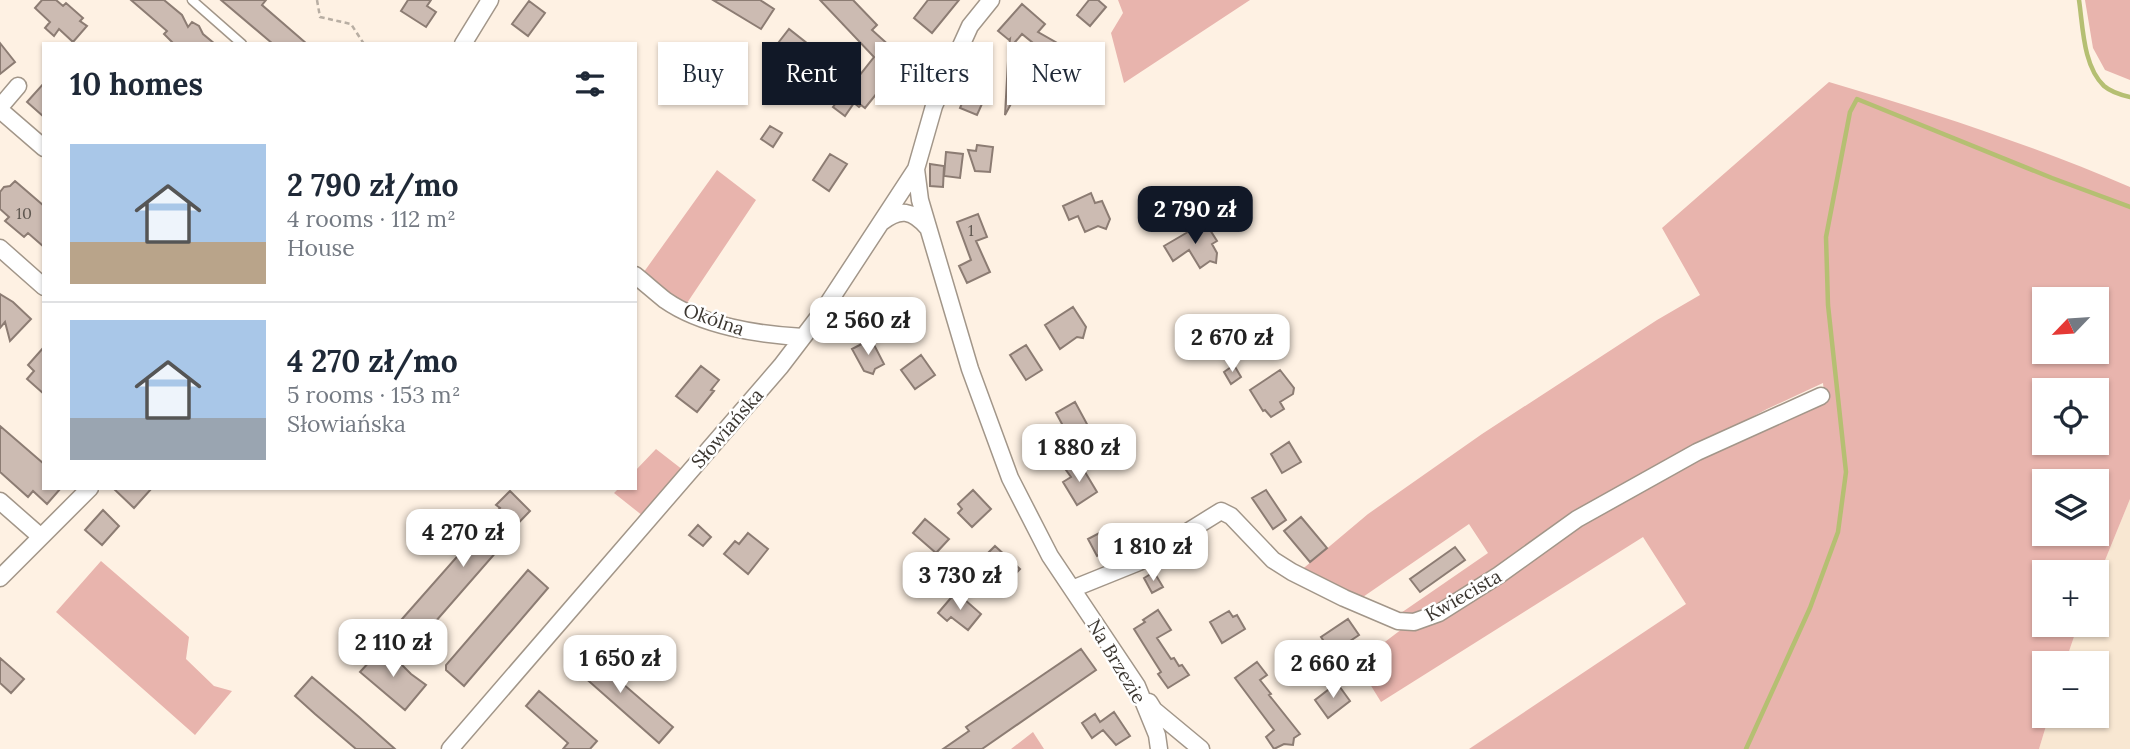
<!DOCTYPE html>
<html lang="en">
<head>
<meta charset="utf-8">
<style>
  body { margin:0; font-family:Lora,serif; background:#f6f6f7; color:#1f2937; height:100vh; display:flex; flex-direction:column; font-size:26px; white-space:nowrap }
  * { box-sizing:border-box; margin:0 }
  p { font-size:23px; color:#747a83 }
  .icon { flex:none; width:38px; height:38px; fill:none; stroke:currentColor; stroke-width:2; stroke-linecap:round; stroke-linejoin:round }
  .map { position:relative; flex:1; overflow:hidden }
  .panel { position:absolute; left:42px; top:42px; width:595px; height:448px; display:flex; flex-direction:column; background:#fff; border-radius:0px; box-shadow:0 2px 5px #0004 }
  .panel>* { flex:none }
  .top-card { position:absolute; left:658px; top:42px; width:665px; height:63px; display:flex; gap:14px }
  .needle { width:46px; rotate:245deg }
  .buttons { position:absolute; left:2032px; top:287px; display:grid; gap:14px }
  .buttons a { display:grid; place-items:center; width:77px; height:77px; border-radius:0px; background:#fff; box-shadow:0 2px 5px #0004; font-size:35px }
  .price { position:absolute; translate:-50% -60px; padding:0 16px; border-radius:14px; background:#fff; color:#222; font-size:23px; line-height:46px; filter:drop-shadow(0 2px 4px #0008) }
  .price::after { content:''; position:absolute; left:50%; top:42px; width:21px; height:16px; margin-left:-10px; background:inherit; clip-path:polygon(0 0,100% 0,50% 100%) }
  .price.active { background:#111827; color:#fff }
  ul { padding:0; list-style:none }
  li { display:flex; align-items:center; gap:21px; height:175px; padding:0 28px }
  li+li { border-top:2px solid #e0e1e3 }
  li span { display:grid; place-items:center; flex:none; width:196px; height:140px; border-radius:0px; color:#555 }
  li>.icon { margin-inline-start:auto }
  span .icon { width:84px; height:84px; fill:#fffc; stroke-width:1 }
  li b { font-size:30px }
  h2 { display:flex; justify-content:space-between; align-items:center; height:84px; padding:0 28px; font-size:30px }
  .tag { padding:0 24px; border-radius:0px; background:#fff; box-shadow:0 2px 5px #0004; font-size:24px; line-height:63px }
  .tag.active { background:#111827; color:#fff }
  .map>svg:first-child { display:block }
  .built { fill:#f8e7d2 }
  .green { fill:#e8b4ad; fill-rule:evenodd }
  .lines { fill:none; stroke-linecap:round; stroke-linejoin:round }
  .stream { stroke:#b5bf72; stroke-width:4.5 }
  .building { fill:#ccbbb2; stroke:#8c7c73; stroke-width:2 }
  .service-casing { stroke:#a29689; stroke-width:11 }
  .minor-casing { stroke:#a29689; stroke-width:19 }
  .path { stroke:#b8aea3; stroke-width:2.5; stroke-dasharray:5 3.5; stroke-linecap:butt }
  .service { stroke:#fff; stroke-width:8 }
  .minor { stroke:#fff; stroke-width:16 }
  .labels { text-anchor:middle; stroke-width:5; stroke-linejoin:round; paint-order:stroke }
  .number-label { font-size:16px; fill:#605851 }
  .street-label { font-size:19px; fill:#3c3731; stroke:#fff }
</style>
</head>
<body>
<div class="map">
<svg width="2130" height="749" viewBox="0 0 2130 749">
  <rect width="100%" height="100%" fill="#fef1e3"/>
  <path class="built" d="M2130,499V749H2039L2049,716H2096V663H2065L2078,625H2096L2097,580Z"/>
  <path class="green" d="M1118,0H1250L1124,83L1111,33L1123,13Z
    M2085,0H2130V80L2105,70L2093,48Z
    M1829,82C1931,112 2032,145 2130,187V499L2097,580L2096,572H2044V625H2078L2065,663H2044V716H2049L2039,749H1469L1686,604L1643,537L1381,702L1357,663L1402,629L1423,627L1577,524L1700,455L1825,401L1823,383L1767,409L1592,503L1446,606L1416,617L1398,615L1488,553L1469,524L1360,599L1299,572L1368,514L1482,434L1657,320L1700,295L1662,228ZM2044,299H2096V352H2044ZM2044,390H2096V443H2044ZM2044,481H2096V534H2044Z
    M717,170L756,200L685,306L641,276Z
    M656,449L683,470L643,516L614,493L619,488H635V471Z
    M101,561L189,637L186,659L214,686L232,691L195,735L56,612Z
    M1033,732L1044,749H1011Z"/>
  <g class="lines">
    <path class="stream" d="M2079,0C2083,27 2083,66 2104,86C2111,92 2121,95 2130,97
      M1746,749L1810,608L1838,532L1846,472L1828,305L1826,237L1850,112L1857,99L2052,178L2130,207"/>
  </g>
  <path class="building" d="M42,0H56L63,6L66,3L83,18L80,21L87,26L73,42L59,29L54,36L45,28L50,22L35,8Z
    M131,0H164L182,15L188,27L192,22L199,26L203,34L215,44H174L164,34L167,31Z
    M221,0H266L262,5L307,44H273Z
    M408,0H431L427,6L436,12L426,27L401,11Z
    M713,0H760L774,9L761,29Z
    M820,0H853L877,25L872,30L902,57L891,69L894,72L865,108L861,105L859,107L854,103L845,116L833,107L839,99L775,47L789,29L855,81L874,57Z
    M928,0H959L932,33L914,18Z
    M1089,0H1098L1106,7L1090,26L1077,15Z
    M529,1L545,13L528,36L512,24Z
    M1022,4L1045,24L1038,32L1087,60L1074,84L1037,63L1044,52L1022,34L1009,49L1010,39L1009,40L998,31Z
    M0,43L15,62L0,74Z
    M1008,61L1028,72L1005,115Z
    M962,79L973,84L974,80L990,86L977,115L960,108L963,101L954,98Z
    M44,83V117L27,102Z
    M770,126L782,133L773,147L761,139Z
    M977,145L993,147L990,172L975,171L968,150L976,151Z
    M946,152L963,154L960,178L944,176Z
    M830,154L847,164L829,191L813,180Z
    M930,164L944,166L943,187L930,186Z
    M15,181L44,206V247L28,233L24,237L5,221L9,217L0,209V192L4,187L10,186Z
    M1091,193L1095,203L1102,201L1110,219L1106,229L1098,226L1085,232L1078,216L1069,220L1063,206Z
    M978,214L987,237L976,241L990,272L967,283L959,266L971,260L957,222Z
    M1205,222L1217,241L1212,244L1217,253L1216,263L1210,261L1200,268L1189,250L1173,261L1164,246Z
    M0,294L13,302L31,319L10,341L5,322L0,328Z
    M887,304L897,314L876,336L866,326Z
    M1073,307L1086,327L1083,338L1077,337L1060,349L1045,325Z
    M871,339L884,364L875,369L873,374L864,371L852,349Z
    M1026,345L1042,370L1026,380L1010,355Z
    M44,347V394L27,379L34,371L28,365Z
    M921,355L935,375L915,389L901,370Z
    M1234,365L1241,377L1231,384L1224,372Z
    M701,366L719,380L711,390L714,391L697,412L676,396Z
    M1280,370L1294,388L1293,394L1280,402L1284,409L1271,417L1265,410L1263,411L1250,390Z
    M1075,402L1087,424L1068,435L1056,413Z
    M0,426L44,464V488H61L47,504L33,491L28,497L0,472Z
    M1107,428L1113,438L1119,434L1127,448L1108,460L1100,445L1102,444L1097,434Z
    M1289,442L1301,462L1282,473L1271,454Z
    M1079,462L1097,492L1077,505L1063,482L1071,477L1066,470Z
    M113,488H152L134,508Z
    M973,490L991,509L972,527L958,513L962,509L958,504Z
    M1266,490L1286,520L1273,529L1252,498Z
    M510,491L530,511L502,540L505,542L415,645L395,627L500,508L496,505Z
    M103,510L119,526L102,545L85,530Z
    M1301,517L1327,548L1310,562L1284,531Z
    M925,519L949,539L936,553L913,533Z
    M698,525L711,537L703,546L689,535Z
    M1105,530L1115,547L1097,556L1088,539Z
    M748,533L768,549L748,574L724,554L735,541L739,544Z
    M995,546L1020,569L1003,587L993,578L987,584L981,578L978,582L968,573Z
    M1455,547L1465,560L1420,592L1410,579Z
    M528,570L548,588L464,686L446,670V665Z
    M1154,572L1163,587L1152,593L1144,578Z
    M956,592L981,614L968,630L951,617L947,621L938,613Z
    M1158,610L1171,630L1157,638L1171,659L1174,658L1179,666L1182,665L1189,675L1168,688L1158,674L1161,672L1154,661L1134,629L1145,622L1143,620Z
    M1229,611L1233,617L1237,615L1245,629L1222,643L1210,622Z
    M1348,619L1359,635L1332,653L1321,637Z
    M579,646L673,727L659,743L566,661Z
    M382,648L401,661L399,662L411,674L426,685L405,710L360,672Z
    M1081,649L1096,670L982,749H943L969,731L966,727Z
    M0,658L24,679L11,693L0,683Z
    M1257,662L1267,675L1260,680L1271,694L1269,695L1300,734L1294,738L1293,745L1284,744L1274,749L1266,737L1274,730L1235,678Z
    M312,677L359,717L395,749H356L315,714L295,696Z
    M1337,683L1350,701L1328,718L1315,700Z
    M539,691L597,741L590,749H563L568,743L526,706Z
    M1114,712L1130,736L1116,745L1103,730L1092,738L1082,723L1095,714L1100,722Z"/>
  <g class="lines">
    <g class="service-casing">
      <path id="service" d="M192,0L242,44"/>
    </g>
    <g class="minor-casing">
      <path id="minor" d="M463,44L490,0
        M0,107L18,86
        M0,110L44,148
        M916,169L920,200L970,369L1010,478L1050,556L1137,686L1157,735L1159,749
        M882,222C900,208 912,210 927,227
        M0,248L44,287
        M635,275C645,283 655,292 665,300C702,326 760,335 803,337
        M0,501L41,537
        M0,578L90,488
        M1072,589L1139,562L1221,511L1231,516L1273,560L1292,572L1344,598L1398,621L1414,622L1439,613L1499,575L1577,519L1697,452L1821,396
        M1149,702L1154,710L1201,749
        M450,749L781,366L823,311L916,169L934,106L945,81L970,26L991,0"/>
    </g>
    <path class="path" d="M317,0L320,17L351,24L364,44"/>
    <use href="#service" class="service"/>
    <use href="#minor" class="minor"/>
  </g>
  <g class="labels">
    <g class="number-label">
      <text x="24" y="219">10</text>
      <text x="971" y="236">1</text>
    </g>
    <g class="street-label">
      <text transform="translate(714 319) rotate(19)" y="7">Okólna</text>
      <text transform="translate(727 428) rotate(-49)" y="7">Słowiańska</text>
      <text transform="translate(1463 595) rotate(-30)" y="7">Kwiecista</text>
      <text transform="translate(1117 661) rotate(59)" y="7">Na Brzezie</text>
    </g>
  </g>
</svg>
<div class="buttons">
<a><svg class="needle" viewBox="-14 -14 28 28"><path d="M0-13l5 13h-10z" fill="#e53935"/><path d="M0 13l5-13h-10z" fill="#747a83"/></svg></a>
<a><svg class="icon" aria-label="locate" viewBox="0 0 24 24"><circle cx="12" cy="12" r="6"/><path d="M12 2v4M12 18v4M2 12h4M18 12h4"/></svg></a>
<a><svg class="icon" aria-label="layers" viewBox="0 0 24 24"><path d="M12 4l9 5-9 5-9-5zM3 14l9 5 9-5"/></svg></a>
<a>+</a>
<a>−</a>
</div>
<b class="price active" style="left:1195px;top:246px">2 790 zł</b>
<b class="price" style="left:868px;top:357px">2 560 zł</b>
<b class="price" style="left:1232px;top:374px">2 670 zł</b>
<b class="price" style="left:1079px;top:484px">1 880 zł</b>
<b class="price" style="left:463px;top:569px">4 270 zł</b>
<b class="price" style="left:1153px;top:583px">1 810 zł</b>
<b class="price" style="left:960px;top:612px">3 730 zł</b>
<b class="price" style="left:393px;top:679px">2 110 zł</b>
<b class="price" style="left:620px;top:695px">1 650 zł</b>
<b class="price" style="left:1333px;top:700px">2 660 zł</b>
<div class="top-card">
<a class="tag">Buy</a>
<a class="tag active">Rent</a>
<a class="tag">Filters</a>
<a class="tag">New</a>
</div>
<section class="panel">
<h2>10 homes<svg class="icon" aria-label="filters" viewBox="0 0 24 24"><path d="M4 7h16M4 17h16"/><circle cx="9" cy="7" r="2"/><circle cx="15" cy="17" r="2"/></svg></h2>
<ul>
<li><span style="background:linear-gradient(#a9c7e8 70%,#b9a48a 0)"><svg class="icon" aria-label="home" viewBox="0 0 24 24"><path d="M3 11l9-7 9 7M6 9v11h12V9"/></svg></span><div><b>2 790 zł/mo</b><p>4 rooms · 112 m²</p><p>House</p></div></li>
<li><span style="background:linear-gradient(#a9c7e8 70%,#9aa5b1 0)"><svg class="icon" aria-label="home" viewBox="0 0 24 24"><path d="M3 11l9-7 9 7M6 9v11h12V9"/></svg></span><div><b>4 270 zł/mo</b><p>5 rooms · 153 m²</p><p>Słowiańska</p></div></li>
</ul>
</section>
</div>
</body>
</html>
